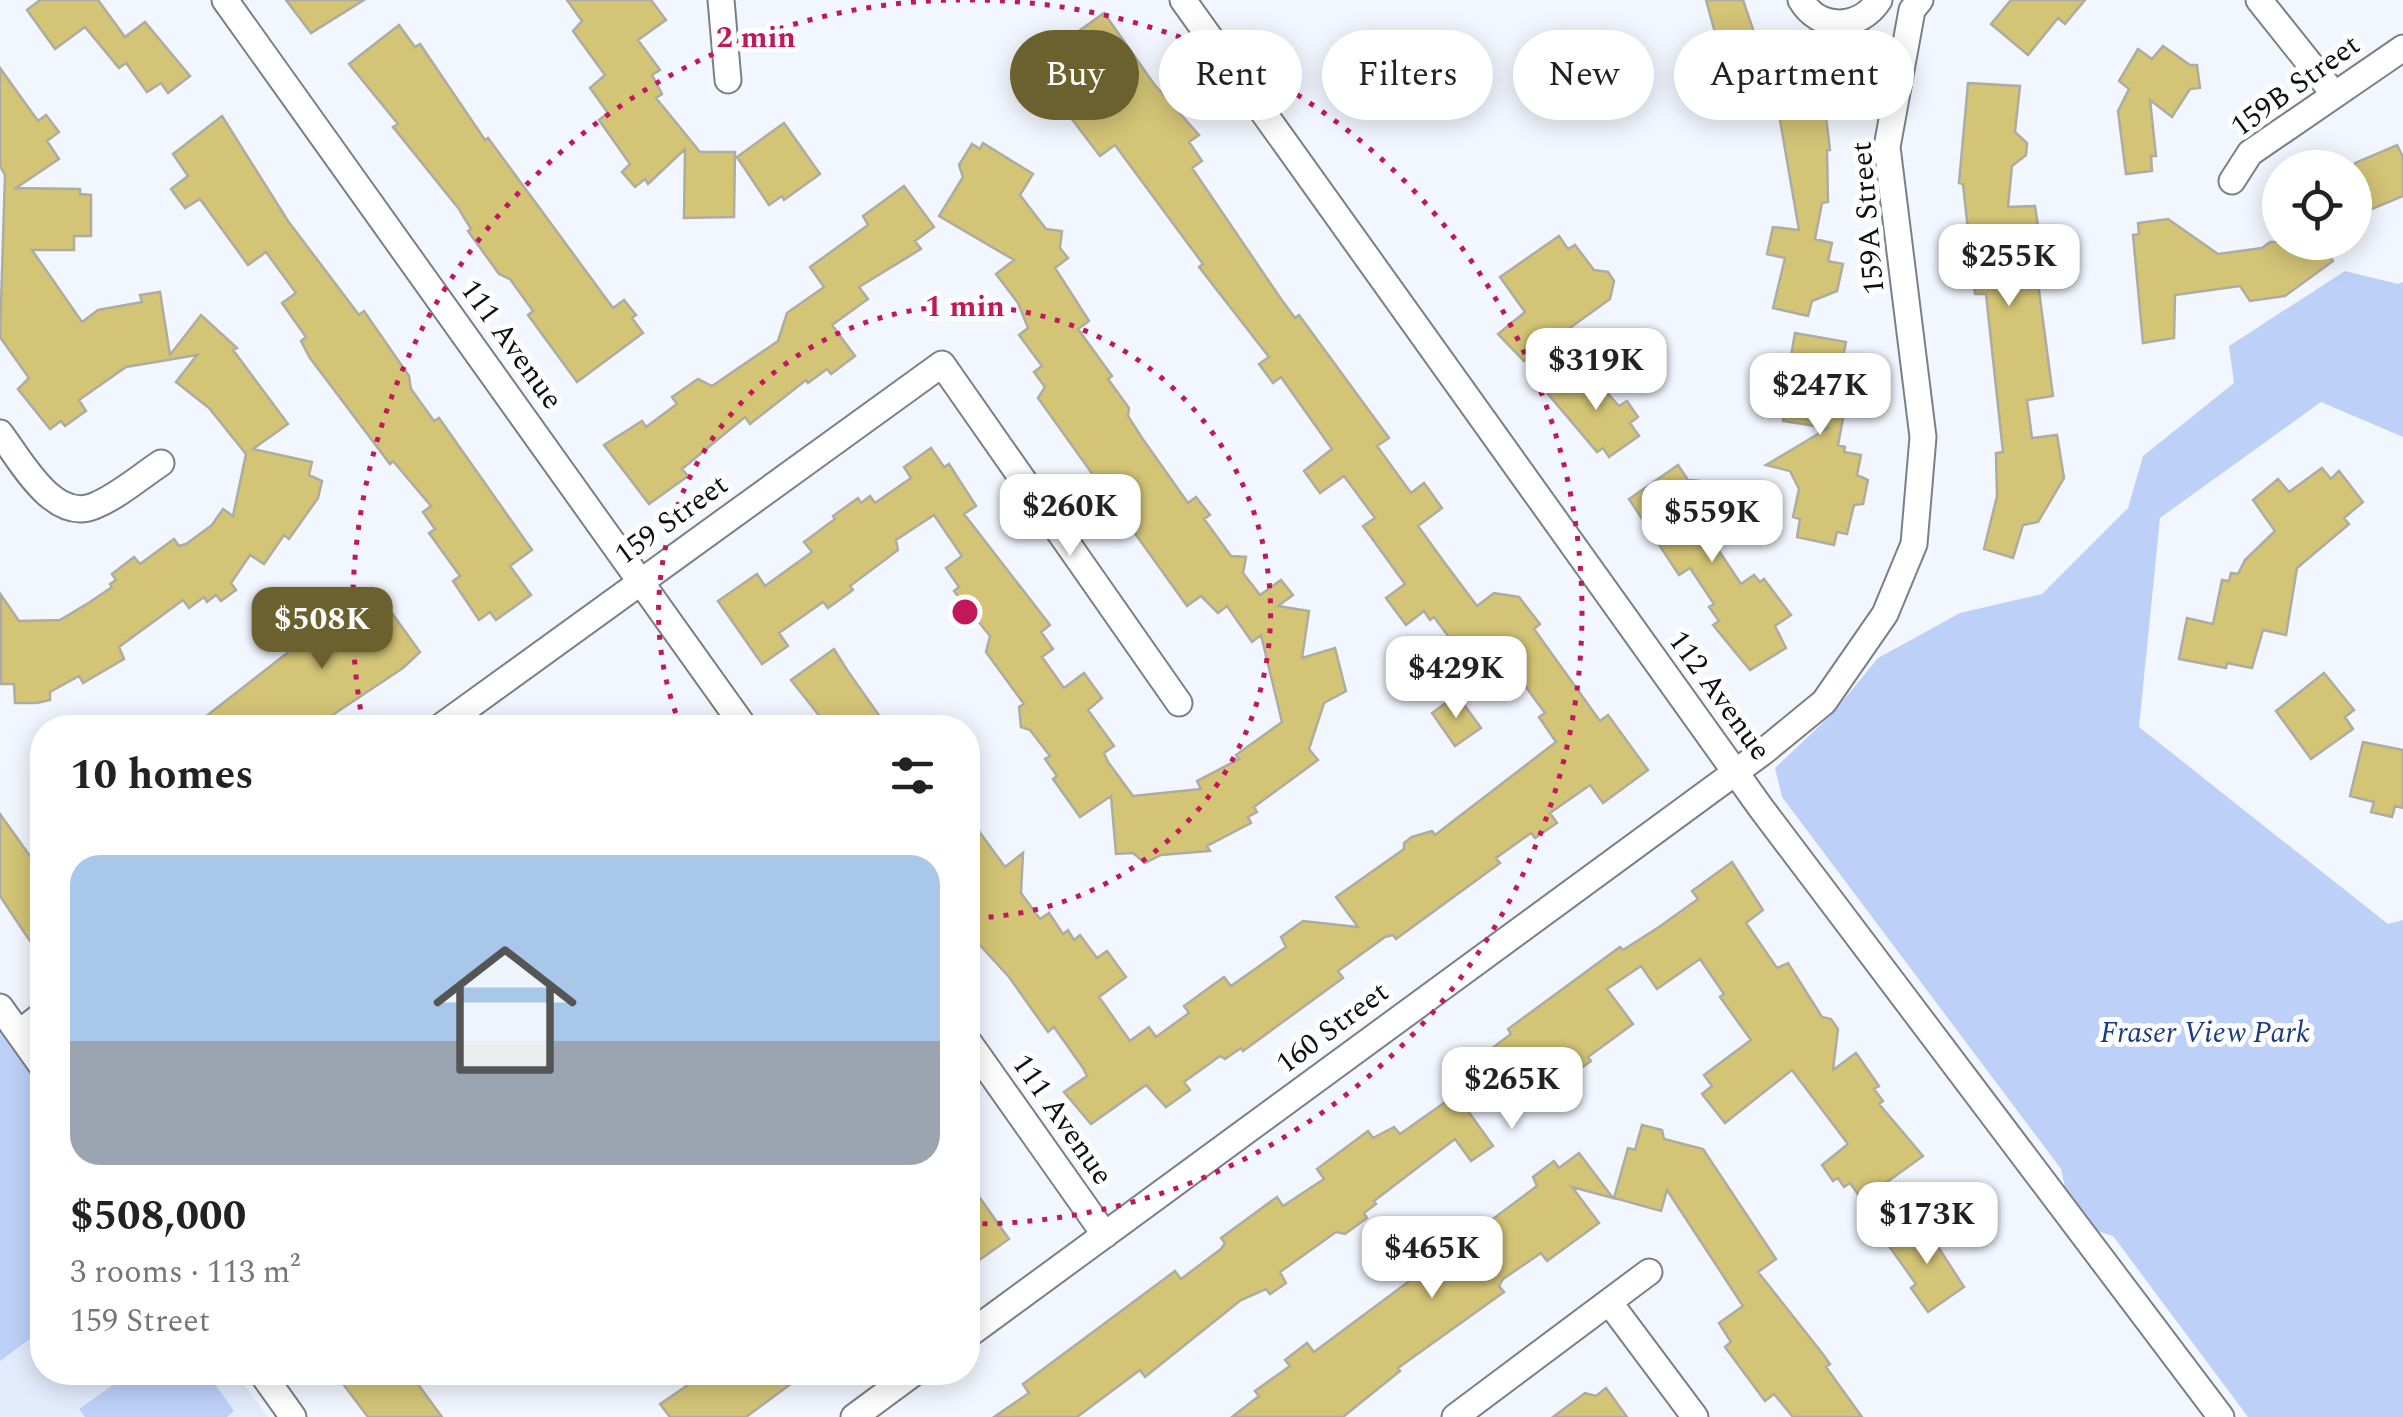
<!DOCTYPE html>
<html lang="en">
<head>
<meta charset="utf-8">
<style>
  body { margin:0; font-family:Spectral,serif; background:#f2f2f2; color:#222; height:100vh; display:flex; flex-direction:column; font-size:38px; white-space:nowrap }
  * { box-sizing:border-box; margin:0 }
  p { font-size:32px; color:#767676 }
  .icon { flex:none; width:55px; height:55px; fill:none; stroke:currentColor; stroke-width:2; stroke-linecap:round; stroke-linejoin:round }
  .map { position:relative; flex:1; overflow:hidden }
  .panel { position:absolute; left:30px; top:715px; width:950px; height:670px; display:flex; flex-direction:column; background:#fff; border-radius:40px; box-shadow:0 5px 25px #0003 }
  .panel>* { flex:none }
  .banner { position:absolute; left:1010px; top:30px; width:950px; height:90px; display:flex; gap:20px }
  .fabs { position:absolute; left:2262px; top:150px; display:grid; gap:20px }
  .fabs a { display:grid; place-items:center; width:110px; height:110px; border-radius:50%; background:#fff; box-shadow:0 5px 25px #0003; font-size:50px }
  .price { position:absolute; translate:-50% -85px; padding:0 22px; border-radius:20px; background:#fff; color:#222; font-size:32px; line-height:65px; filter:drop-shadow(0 2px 5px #0008) }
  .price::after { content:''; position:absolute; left:50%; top:60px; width:30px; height:22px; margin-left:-15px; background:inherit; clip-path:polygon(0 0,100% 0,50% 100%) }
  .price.active { background:#6b612e; color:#fff }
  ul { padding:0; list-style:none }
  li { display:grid; align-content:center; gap:20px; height:530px; padding:0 40px }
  li span { display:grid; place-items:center; height:310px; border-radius:30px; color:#555 }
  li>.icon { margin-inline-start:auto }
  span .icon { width:180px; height:180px; fill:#fffc; stroke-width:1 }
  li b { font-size:42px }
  h2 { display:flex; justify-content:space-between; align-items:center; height:120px; padding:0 40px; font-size:42px }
  .pill { padding:0 35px; border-radius:45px; background:#fff; box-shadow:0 5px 25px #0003; font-size:35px; line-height:90px }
  .pill.active { background:#6b612e; color:#fff }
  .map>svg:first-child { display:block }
  .built { fill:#e3ecfd }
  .green { fill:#bdd1f8 }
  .building { fill:#d3c476; stroke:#aeaca1; stroke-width:2.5 }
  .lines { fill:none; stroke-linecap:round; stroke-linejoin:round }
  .minor-casing { stroke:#7a7f88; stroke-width:29 }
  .minor { stroke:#fff; stroke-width:25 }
  .ring { fill:none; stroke:#c2185b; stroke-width:5; stroke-dasharray:5 10 }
  .labels { text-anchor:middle; stroke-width:10; stroke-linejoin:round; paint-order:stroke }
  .street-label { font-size:30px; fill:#0d0e12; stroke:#fff }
  .park-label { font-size:30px; font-style:italic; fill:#1a3a84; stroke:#fff }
  .centre { fill:#c2185b; stroke:#fff; stroke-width:5 }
  .ring-label { font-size:30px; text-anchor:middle; font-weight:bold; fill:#c2185b; stroke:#fff; stroke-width:10; stroke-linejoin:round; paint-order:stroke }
</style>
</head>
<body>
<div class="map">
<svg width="2403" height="1417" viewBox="0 0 2403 1417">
  <rect width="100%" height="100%" fill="#f2f6fe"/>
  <path class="built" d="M42,1330V1372L236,1373L268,1417H0V1361Z"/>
  <path class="green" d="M2345,271L2398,284L2403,282V437L2321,402L2160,518L2139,727L2388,924L2403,920V1417H2248L2113,1236L2094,1230L2066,1192L2061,1169L1782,797L1775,768L1832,714L1878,658L1960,613L2042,594L2128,508L2143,456L2234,383L2229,346Z
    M0,1027L39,1081L42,1102V1330L0,1361Z
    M207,1373L234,1411L227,1417H85L79,1409L130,1373Z"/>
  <path class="building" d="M40,0H98L125,37L145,22L190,76L168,93L161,83L147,92L126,63L119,68L85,27L55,49L27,10Z
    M286,0H364L311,33Z
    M567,0H651L666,20L638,40L660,70L652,75L662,94L656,98L700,152H735L734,217L684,218L685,149L648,184L645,179L635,187L622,172L630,164L599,120L608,113L590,88L605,75L573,31L582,21Z
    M1706,0H1743L1757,41L1765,38L1780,83L1743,96L1726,56L1722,58Z
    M2011,0H2085L2065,24L2058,18L2028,55L1991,24Z
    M1104,13L1154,84L1199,135L1189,142L1202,161L1192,168L1281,299L1295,318L1299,315L1389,438L1377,446L1411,493L1424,483L1442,508L1418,526L1444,562L1477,606L1494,593L1519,597L1540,624L1534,629L1600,721L1608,715L1648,770L1603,803L1590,785L1550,813L1557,823L1535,838L1531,833L1496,858L1500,863L1396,939L1393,935L1385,937L1338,971L1343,978L1243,1051L1241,1048L1225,1059L1220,1056L1184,1082L1190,1090L1166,1107L1146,1085L1091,1124L1064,1092L1087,1076L1083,1068L1054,1027L1048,1032L1009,977L968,932V816L1005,867L1023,853L1021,893L1040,919L1049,913L1063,934L1068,930L1074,940L1080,935L1097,958L1107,951L1126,977L1099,997L1130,1041L1149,1027L1156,1037L1189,1013L1184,1006L1224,977L1231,986L1286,947L1281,937L1303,921L1358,927L1336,897L1404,849V843L1412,837L1432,831L1435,835L1556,742L1539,717L1545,713L1501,653L1488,663L1474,643L1460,652L1434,617L1430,620L1424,611L1406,625L1386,598L1405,584L1363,526L1375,518L1344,476L1320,493L1304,471L1332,449L1281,377L1273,383L1259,364L1269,357L1199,267L1203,264L1115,145L1100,156L1071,118L1084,108L1060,73L1051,79L1037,61Z
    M399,25L415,47L420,44L485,140L488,138L613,308L624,300L636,315L632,318L643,333L577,382L528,315L533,311L510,279L499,274L468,231L471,229L459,209L393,127L398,124L349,64Z
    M2163,46L2190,65H2197L2200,88L2190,89L2172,117L2150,100L2156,156H2151L2152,171L2126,174L2118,111L2129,89L2119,81L2138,49L2152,59Z
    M0,68L38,121L46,115L59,132L47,141L59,159L16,188L80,189V194L91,195V236H74V250H32L82,322L98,310L142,302L140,295L160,292L170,355L201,315L237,348L233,350L288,424L253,449L312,462L309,475L322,481L318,498L289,539L284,535L264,564L250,555L231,583L236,590L221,601L216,595L207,602L204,597L189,608L183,600L119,647L124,659L83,683L79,676L50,692V700L37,703H15L14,684H1V595L19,621L60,620L90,602L112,587L110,584L116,580L112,574L134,557L140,564L174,539L179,546L186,544L212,525L223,509L233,516L246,454L209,408L176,382L197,355L126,367L79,400L86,411L65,426L61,421L50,429L18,389L29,378L0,337L5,175L0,166Z
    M1968,83L2020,86L2015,132L2027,143L2026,155L2012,166L2008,207L2035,206L2044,267L2036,268L2053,396L2027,400L2032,438L2057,435L2064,478L2038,522L2023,525L2013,558L1984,549L1997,496L1996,453L2003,452L1986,294H1975L1963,184L1959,183Z
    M1812,86L1813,92L1823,91L1830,150H1827L1828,202L1822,203L1815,239L1832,243L1828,261L1843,264L1837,291L1812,301L1808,316L1773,308L1785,258L1767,254L1773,227L1799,230L1775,91Z
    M222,116L288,221L359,315L364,311L409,376L411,389L434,421L439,418L532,550L510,566L531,595L496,620L490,612L479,620L453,581L460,576L429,533L435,529L423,512L431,506L393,461L390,464L310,358L301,341L306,337L282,303L296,293L266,252L248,265L200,199L185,208L171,189L188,176L173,154Z
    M784,123L820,174L784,200L782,196L769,205L737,157Z
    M983,143L1033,174L1020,195L1046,229L1062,231L1060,248L1068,258L1055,268L1089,321L1078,329L1112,376L1108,379L1129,408L1128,416L1142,438L1188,503L1196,497L1210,515L1204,519L1231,556L1246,557L1243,573L1260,595L1281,580L1293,595L1278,606L1309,611L1302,658L1335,648L1346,691L1324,703L1309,749L1318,760L1254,807L1257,812L1248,817L1251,823L1207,846L1210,851L1161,855L1145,863L1133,853L1116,854L1111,796L1080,817L1053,779L1057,776L1045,759L1050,756L1030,730L1021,727L1019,707L1024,704L986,652L990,636L954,591L959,587L946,568L962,556L934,515L896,540L898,550L850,586L853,590L828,608L823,602L779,633L788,646L762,664L718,601L757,574L765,586L812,552L804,542L835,519L833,516L858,498L861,503L870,496L875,503L911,478L904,467L931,448L944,467L949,464L976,506L964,514L1050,625L1041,632L1053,649L1042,657L1064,688L1084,673L1102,698L1088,710L1114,746L1104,753L1108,762L1133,796L1201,789L1197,781L1239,759L1236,755L1282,722L1261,635L1252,642L1227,606L1218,613L1201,596L1187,606L1038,398L1045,387L1034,372L1042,366L1019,335L1028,328L1018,303L996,274L1014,260L939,216L963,177L959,165L972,144L980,149Z
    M2397,145L2403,157V196L2355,216V163Z
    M904,186L934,227L915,241L921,249L859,287L868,299L832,325L855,356L831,374L827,369L808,383L806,380L750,424L745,417L682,469L688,476L649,504L604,445L642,421L646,427L677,404L672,397L698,379L712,386L778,341L787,313L824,287L810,267L868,225L863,216Z
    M2168,219L2218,254L2262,248L2270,242H2320L2333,261L2285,296L2250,301L2240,286L2175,295L2174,338L2143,343L2133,235L2139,234L2138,223Z
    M1559,236L1568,249L1575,245L1594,270L1608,272L1614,281L1610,299L1524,361L1498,334L1525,312L1500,277Z
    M1795,333L1846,342L1843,357L1854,359L1838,445L1845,447L1844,452L1861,455L1857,475L1868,480L1863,504L1854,505L1847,534L1837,532L1834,545L1797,537L1800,519L1793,517L1799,489L1790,471L1766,465L1828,428L1783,421L1785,384L1778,373L1779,364L1791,356Z
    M1585,368L1619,406L1627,401L1638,417L1630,423L1639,436L1609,457L1603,448L1597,452L1548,394Z
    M1678,465L1688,480L1700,481L1720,508L1717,525L1728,540L1717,548L1741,584L1754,575L1760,582L1764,579L1791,615L1775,626L1786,648L1750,670L1713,625L1719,621L1709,607L1714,604L1690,568L1679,575L1629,499Z
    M2322,468L2331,479L2339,471L2363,502L2344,518L2349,524L2297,568L2286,635L2263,630L2252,668L2227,663L2226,668L2179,659L2187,618L2213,624L2222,580L2229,581L2231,573L2238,574L2245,560L2275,531L2253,500L2278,479L2289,492Z
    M376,591L420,652L403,668L313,728H191L304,640L299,633L316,621L320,626Z
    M834,649L847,670L888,728H829L791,680Z
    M2324,673L2354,710L2345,717L2353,729L2311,759L2276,711Z
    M1457,695L1481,728L1455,746L1432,713Z
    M2363,742L2403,750V808L2395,806L2392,817L2371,812L2374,802L2350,796Z
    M0,814L42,873V959L0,896Z
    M1732,862L1763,910L1746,923L1777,968L1788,963L1822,1017L1831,1019L1838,1029L1833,1070L1856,1053L1879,1086L1874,1089L1883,1101L1879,1104L1923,1156L1862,1200L1850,1183L1844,1187L1838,1178L1833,1181L1822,1165L1848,1144L1792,1070L1725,1123L1702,1094L1712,1086L1704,1075L1751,1040L1720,997L1724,994L1700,959L1657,989L1641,966L1607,989L1633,1024L1588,1057L1591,1061L1552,1089L1533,1063L1468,1111L1493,1146L1471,1161L1455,1139L1374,1201L1376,1204L1364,1213L1367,1218L1345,1234L1336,1232L1280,1272L1286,1283L1270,1294L1266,1289L1241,1300L1145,1377L1140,1370L1077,1417H994L1029,1393L1023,1384L1175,1271L1181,1279L1221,1249L1225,1243L1221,1238L1277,1197L1283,1206L1324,1179L1317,1169L1368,1131L1373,1138L1394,1127L1400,1134L1468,1086L1459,1073L1511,1034L1508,1029L1620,947L1623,950L1659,927L1698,899L1692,891Z
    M1642,1125L1662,1130L1664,1139L1703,1149L1776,1259L1758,1272L1822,1353L1830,1364L1826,1367L1862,1417H1793L1774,1394L1765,1401L1742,1370L1725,1347L1731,1342L1719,1323L1743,1306L1667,1190L1661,1211L1614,1198L1628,1148L1635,1150Z
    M1579,1153L1613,1198L1572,1187L1599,1223L1547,1261L1541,1253L1503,1279L1499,1286L1504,1292L1398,1368L1400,1371L1343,1417H1232L1259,1396L1255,1391L1290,1366L1285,1360L1307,1343L1314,1352L1537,1186L1533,1177L1554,1161L1559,1168Z
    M968,1181L1009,1239L968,1268Z
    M1922,1222L1964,1287L1928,1312L1911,1288L1916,1284L1889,1246Z
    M334,1372H409L442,1417H368Z
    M707,1372H807L746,1417H670L660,1404Z
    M1606,1388L1627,1417H1553L1585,1393L1596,1396Z"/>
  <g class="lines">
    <g class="minor-casing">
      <path id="minor" d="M225,0L745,728
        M721,0L728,80
        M1183,0L1761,808L2221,1417
        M1801,0C1819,31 1860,30 1879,0
        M2259,0L2334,94
        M2232,181L2250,153L2403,48
        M0,433C20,459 53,523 94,506C117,497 140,477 161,463
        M439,728L942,364L1179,703
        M0,1007L42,1066
        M19,1033L42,1015
        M968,1041L1105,1235
        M1609,1302L1695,1417
        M968,1335L1763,752L1824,702L1885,614L1914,544L1923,437L1887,147L1912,10L1920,0
        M261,1372L293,1417
        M854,1417L915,1372
        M1455,1417L1649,1272"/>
    </g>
    <use href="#minor" class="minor"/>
  </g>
  <g class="ring">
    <path d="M681 727A306 306 0 1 1 968 918"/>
    <path d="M363 724A612 612 0 0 1 960 0M970 0A612 612 0 0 1 970 1224"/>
  </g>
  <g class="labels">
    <g class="street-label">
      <text transform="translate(2295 85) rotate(-36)" y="10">159B Street</text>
      <text transform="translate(1867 218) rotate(-95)" y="10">159A Street</text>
      <text transform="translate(512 344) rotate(54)" y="10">111 Avenue</text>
      <text transform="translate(671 519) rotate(-36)" y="10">159 Street</text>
      <text transform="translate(1720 695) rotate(54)" y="10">112 Avenue</text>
      <text transform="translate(1332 1027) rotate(-37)" y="10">160 Street</text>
      <text transform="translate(1063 1119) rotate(55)" y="10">111 Avenue</text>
    </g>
    <g class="park-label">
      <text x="2205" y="1042">Fraser View Park</text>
    </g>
  </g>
  <circle cx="965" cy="612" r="15" class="centre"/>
  <g class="ring-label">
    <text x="756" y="47">2 min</text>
    <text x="965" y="316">1 min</text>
  </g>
</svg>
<div class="fabs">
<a><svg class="icon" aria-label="locate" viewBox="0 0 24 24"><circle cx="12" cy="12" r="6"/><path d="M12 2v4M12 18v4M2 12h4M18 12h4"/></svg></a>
</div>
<b class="price" style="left:2009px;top:309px">$255K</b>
<b class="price" style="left:1596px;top:413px">$319K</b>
<b class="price" style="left:1820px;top:438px">$247K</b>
<b class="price" style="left:1070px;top:559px">$260K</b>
<b class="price" style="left:1712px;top:565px">$559K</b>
<b class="price active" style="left:322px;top:672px">$508K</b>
<b class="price" style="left:1456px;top:721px">$429K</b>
<b class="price" style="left:1512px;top:1132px">$265K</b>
<b class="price" style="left:1927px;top:1267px">$173K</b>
<b class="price" style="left:1432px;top:1301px">$465K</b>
<div class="banner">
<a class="pill active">Buy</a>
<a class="pill">Rent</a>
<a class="pill">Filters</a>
<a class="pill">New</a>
<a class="pill">Apartment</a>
</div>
<section class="panel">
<h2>10 homes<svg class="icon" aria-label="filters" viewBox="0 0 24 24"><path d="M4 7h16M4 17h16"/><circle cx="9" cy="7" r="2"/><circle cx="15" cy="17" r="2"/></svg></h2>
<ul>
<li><span style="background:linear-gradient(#a9c7e8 60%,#9aa5b1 0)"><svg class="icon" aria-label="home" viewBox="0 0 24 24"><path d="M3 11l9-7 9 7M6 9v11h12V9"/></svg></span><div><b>$508,000</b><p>3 rooms · 113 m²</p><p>159 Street</p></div></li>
</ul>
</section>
</div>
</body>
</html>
